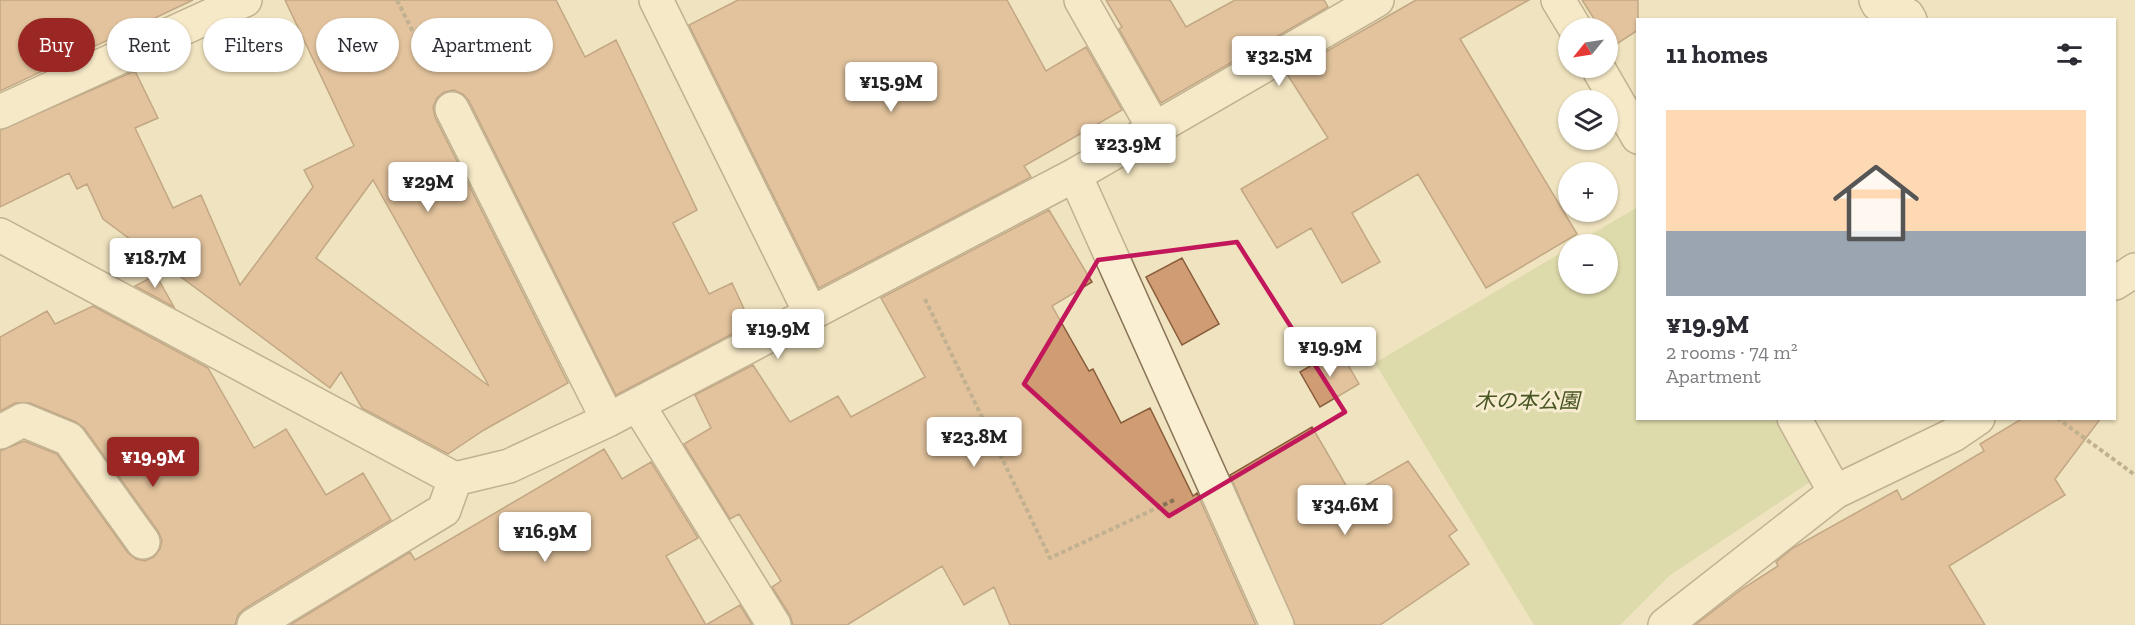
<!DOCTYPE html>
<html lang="en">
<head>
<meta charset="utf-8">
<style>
  body { margin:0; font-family:"Zilla Slab","Noto Sans JP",serif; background:#f2f2f3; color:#2b2b33; height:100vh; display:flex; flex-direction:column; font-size:22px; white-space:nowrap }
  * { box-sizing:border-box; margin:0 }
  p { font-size:20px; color:#7c7c81 }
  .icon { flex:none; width:33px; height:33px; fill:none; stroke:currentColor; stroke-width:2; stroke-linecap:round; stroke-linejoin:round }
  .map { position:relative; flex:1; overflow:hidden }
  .details { position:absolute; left:1636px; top:18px; width:480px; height:402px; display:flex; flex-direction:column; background:#fff; border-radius:0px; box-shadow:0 2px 4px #0004 }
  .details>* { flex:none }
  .top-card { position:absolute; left:18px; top:18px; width:570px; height:54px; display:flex; gap:12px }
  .needle { width:39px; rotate:240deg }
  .tools { position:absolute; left:1558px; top:18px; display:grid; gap:12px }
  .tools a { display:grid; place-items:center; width:60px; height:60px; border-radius:50%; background:#fff; box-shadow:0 2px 4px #0004; font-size:30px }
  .price { position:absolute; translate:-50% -51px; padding:0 14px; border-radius:6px; background:#fff; color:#222; font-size:20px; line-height:39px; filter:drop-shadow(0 2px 3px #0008) }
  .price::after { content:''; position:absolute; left:50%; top:36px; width:18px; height:14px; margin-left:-9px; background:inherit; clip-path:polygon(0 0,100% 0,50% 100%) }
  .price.on { background:#9b2724; color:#fff }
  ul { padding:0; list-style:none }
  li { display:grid; align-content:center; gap:12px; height:318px; padding:0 30px }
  li span { display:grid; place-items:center; height:186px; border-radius:0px; color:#555 }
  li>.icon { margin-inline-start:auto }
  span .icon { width:108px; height:108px; fill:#fffc; stroke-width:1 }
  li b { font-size:26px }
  h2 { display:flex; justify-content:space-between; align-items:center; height:72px; padding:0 30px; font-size:26px }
  .pill { padding:0 21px; border-radius:27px; background:#fff; box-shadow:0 2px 4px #0004; font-size:21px; line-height:54px }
  .pill.on { background:#9b2724; color:#fff }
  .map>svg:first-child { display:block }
  .green { fill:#c5ce93 }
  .building { fill:#d09c73; stroke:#895d3c; stroke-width:1.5; fill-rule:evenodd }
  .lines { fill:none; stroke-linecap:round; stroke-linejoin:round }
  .minor-casing { stroke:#897357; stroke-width:36 }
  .path { stroke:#897357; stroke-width:4; stroke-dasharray:4.5 3; stroke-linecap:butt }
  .minor { stroke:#faefd3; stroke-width:33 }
  .marked { fill:none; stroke:#c2185b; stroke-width:4.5; stroke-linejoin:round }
  .labels { text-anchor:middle; stroke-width:6; stroke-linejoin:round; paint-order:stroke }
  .park-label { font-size:21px; font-style:italic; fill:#475522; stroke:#f7eccf }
</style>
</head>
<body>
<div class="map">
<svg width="2135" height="625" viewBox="0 0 2135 625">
  <rect width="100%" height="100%" fill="#f0e3bf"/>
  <path class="green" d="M1638,207V418L1775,419L1810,482L1669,576L1620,625H1534L1375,363L1569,248V284H1608V244H1574Z"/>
  <path class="building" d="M0,0H193L0,91Z
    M285,0H556L585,57L616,40L697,210L673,223L709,294L732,283L751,324L616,395L469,101L463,94L454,90L444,92L437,98L433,107L435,117L568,383L484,430L448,454L362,408L341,372L330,388L103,219L87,184L77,189L69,173L0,207V130L135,71L158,118L135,128L173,208L201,195L240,285L313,187L304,170L354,146ZM373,180L489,386L316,258Z
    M738,0H1007L1046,71L1086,47L1122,110L1024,166L1031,177L819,288L689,25Z
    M1106,0H1170L1186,27L1235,0H1324L1328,7L1161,103L1119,29L1122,27Z
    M1416,0H1529L1460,39L1577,234L1486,288L1418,174L1352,213L1380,262L1342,283L1311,228L1277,248L1241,189L1328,138L1287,74Z
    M1582,0H1638V30L1612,47L1608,41V28H1600Z
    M1049,210L1092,282L1052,306L1089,371L1093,369L1121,423L1150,408L1193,496L1197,493L1256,625H1010L994,587L964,605L942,566L847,625H793L790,615L772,587L781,581L739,514L730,519L684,444L711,428L695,395L753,365L790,422L838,396L851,417L925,377L881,298Z
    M1182,258L1219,324L1182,345L1146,277Z
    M156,275L174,307L135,286Z
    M93,306L208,368L254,448L286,429L326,495L363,473L391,520L244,609L238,615L235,625H0V451L24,441L57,454L128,553L136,559L145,561L154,557L160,549L162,540L158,531L84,428L76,422L30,403H15L0,411V337L47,311L55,324Z
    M1339,349L1359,384L1320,407L1300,372Z
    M2023,418H2101L2055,479L2065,495L1949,566L1985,625H1695L1742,589L1778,566L1776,562L1793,548L1897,490L1902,500L1984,451L1980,444Z
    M1312,427L1351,494L1408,461L1457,530L1449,536L1469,564L1380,625H1295L1230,475Z
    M604,449L622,479L651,462L698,538L666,556L706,625L740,605L752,625H290L410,552L415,560Z"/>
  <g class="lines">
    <g class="minor-casing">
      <path id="minor" d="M656,0L811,314
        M1081,0L1155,130
        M1558,0L1575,28
        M1876,0L1878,4L1907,15L1910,20
        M1598,68L1638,137
        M452,109L608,420
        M0,112L245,0
        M1075,175L1277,625
        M0,235L455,479L509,466L608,420L1075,175L1377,0
        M2115,283L2135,270
        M638,405L774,625
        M1794,418L1835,492
        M0,432L23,420L69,439L143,542
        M254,625L444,510L455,479
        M1665,625L1835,492L1953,435L1978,418"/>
    </g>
    <path class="path" d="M397,0L434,74
      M925,299L1050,558L1174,500
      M2057,418L2135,475"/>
    <use href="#minor" class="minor"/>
  </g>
  <path d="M0 0H2135V625H0ZM1237,242L1345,412L1169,516L1024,384L1098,260Z" fill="#f0e3bf" fill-opacity=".55" fill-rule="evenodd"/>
  <path class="marked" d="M1237,242L1345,412L1169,516L1024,384L1098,260Z"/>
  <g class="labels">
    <g class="park-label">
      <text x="1527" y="408">木の本公園</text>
    </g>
  </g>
</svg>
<div class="tools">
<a><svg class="needle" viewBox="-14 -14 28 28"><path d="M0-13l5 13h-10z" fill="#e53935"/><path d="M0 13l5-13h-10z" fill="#7c7c81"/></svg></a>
<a><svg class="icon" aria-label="layers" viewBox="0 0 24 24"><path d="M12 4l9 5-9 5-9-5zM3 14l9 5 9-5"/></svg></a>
<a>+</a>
<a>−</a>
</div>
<b class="price" style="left:1279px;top:87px">¥32.5M</b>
<b class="price" style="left:891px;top:113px">¥15.9M</b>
<b class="price" style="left:1128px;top:175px">¥23.9M</b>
<b class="price" style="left:428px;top:213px">¥29M</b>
<b class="price" style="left:155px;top:289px">¥18.7M</b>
<b class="price" style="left:778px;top:360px">¥19.9M</b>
<b class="price" style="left:1330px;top:378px">¥19.9M</b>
<b class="price" style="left:974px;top:468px">¥23.8M</b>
<b class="price on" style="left:153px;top:488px">¥19.9M</b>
<b class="price" style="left:1345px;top:536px">¥34.6M</b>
<b class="price" style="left:545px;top:563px">¥16.9M</b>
<div class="top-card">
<a class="pill on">Buy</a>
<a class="pill">Rent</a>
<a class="pill">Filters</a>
<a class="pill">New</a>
<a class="pill">Apartment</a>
</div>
<section class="details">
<h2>11 homes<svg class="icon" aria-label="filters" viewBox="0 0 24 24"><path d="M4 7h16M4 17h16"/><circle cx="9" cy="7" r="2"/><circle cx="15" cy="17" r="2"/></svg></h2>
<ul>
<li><span style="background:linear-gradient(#ffd9b3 65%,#9aa5b1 0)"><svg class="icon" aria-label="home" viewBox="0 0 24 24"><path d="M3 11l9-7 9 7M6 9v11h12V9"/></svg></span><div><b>¥19.9M</b><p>2 rooms · 74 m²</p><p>Apartment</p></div></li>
</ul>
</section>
</div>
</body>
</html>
